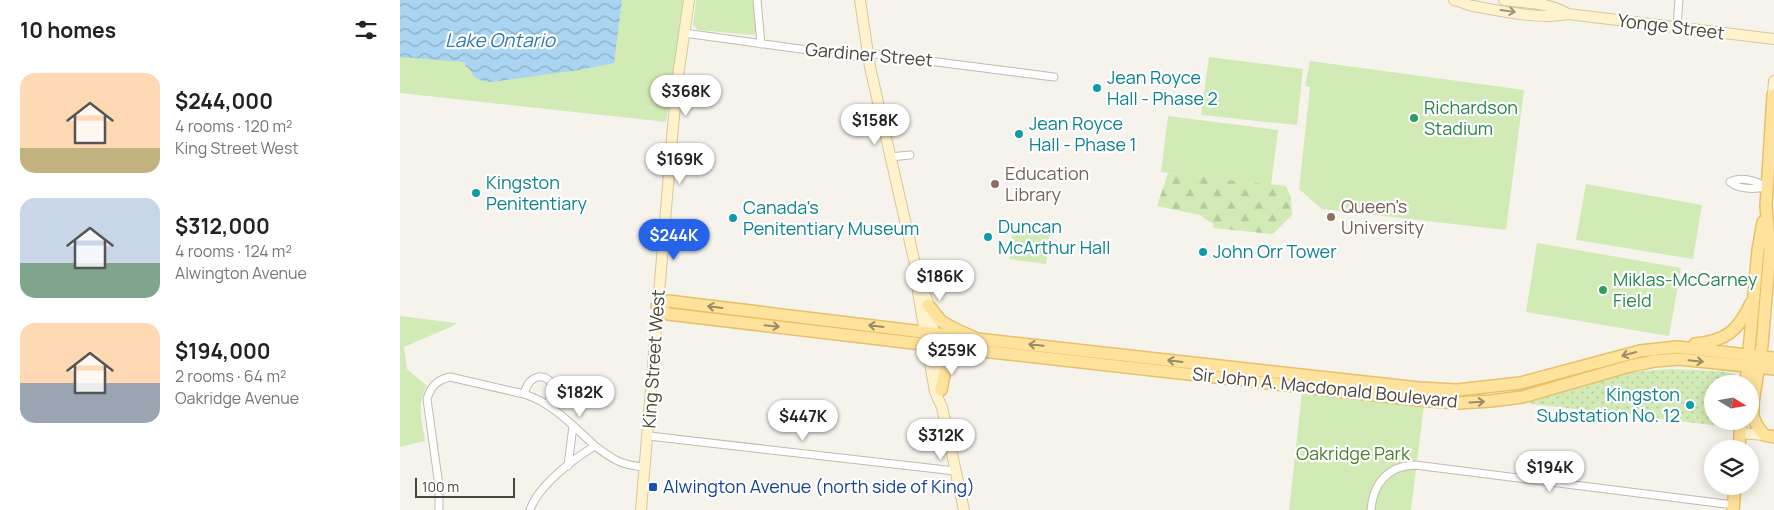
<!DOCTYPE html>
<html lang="en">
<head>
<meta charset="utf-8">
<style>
  body { margin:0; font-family:Manrope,sans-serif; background:#f6f6f6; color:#222; height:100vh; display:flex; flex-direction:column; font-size:19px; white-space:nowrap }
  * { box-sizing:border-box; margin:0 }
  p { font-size:16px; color:#767676 }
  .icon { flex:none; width:28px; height:28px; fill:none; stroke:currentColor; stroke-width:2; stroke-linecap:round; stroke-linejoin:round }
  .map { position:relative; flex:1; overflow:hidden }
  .details { display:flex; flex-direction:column; background:#fff; width:400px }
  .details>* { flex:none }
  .needle { width:32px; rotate:101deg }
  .buttons { position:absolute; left:1304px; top:375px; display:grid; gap:10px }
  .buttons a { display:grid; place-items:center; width:55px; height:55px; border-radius:50%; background:#fff; box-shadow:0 2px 12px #0003; font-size:25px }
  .scale { position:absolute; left:15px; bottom:12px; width:100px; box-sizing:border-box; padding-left:5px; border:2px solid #4b4439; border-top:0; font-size:14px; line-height:18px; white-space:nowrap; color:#4b4439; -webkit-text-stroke:4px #fff; paint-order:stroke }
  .price { position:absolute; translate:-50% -42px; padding:0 11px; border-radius:18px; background:#fff; color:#222; font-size:16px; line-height:32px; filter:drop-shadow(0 1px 2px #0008) }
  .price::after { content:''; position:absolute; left:50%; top:30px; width:15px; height:11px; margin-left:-8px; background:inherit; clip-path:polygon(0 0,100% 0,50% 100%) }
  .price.active { background:#2563eb; color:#fff }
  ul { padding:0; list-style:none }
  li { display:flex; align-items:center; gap:15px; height:125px; padding:0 20px }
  li span { display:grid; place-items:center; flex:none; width:140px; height:100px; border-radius:15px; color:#555 }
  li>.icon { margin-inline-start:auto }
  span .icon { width:60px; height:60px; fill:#fffc; stroke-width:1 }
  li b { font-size:21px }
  h2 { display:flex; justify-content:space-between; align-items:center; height:60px; padding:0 20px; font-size:21px }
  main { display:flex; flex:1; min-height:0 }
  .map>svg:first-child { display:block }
  .grass { fill:url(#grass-dots) }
  .forest { fill:url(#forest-firs) }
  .park { fill:#d2eab5 }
  .water { fill:url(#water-waves) }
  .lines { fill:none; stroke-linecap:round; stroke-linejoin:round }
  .street-casing { stroke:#c2bbae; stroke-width:9 }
  .secondary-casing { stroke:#d6c79b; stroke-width:12 }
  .primary-casing { stroke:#e6c16a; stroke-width:14 }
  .street { stroke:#fff; stroke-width:7 }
  .secondary { stroke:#fff3cd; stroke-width:10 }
  .primary { stroke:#ffe39c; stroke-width:11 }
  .oneway { stroke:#9c937c }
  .oneway2 { stroke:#9c8c66 }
  .culture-dot { fill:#0f9aa8; stroke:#fff; stroke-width:2 }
  .leisure-dot { fill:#2e9e5b; stroke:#fff; stroke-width:2 }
  .education-dot { fill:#8d6e63; stroke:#fff; stroke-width:2 }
  .transit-dot { fill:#1a4fb4; stroke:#fff; stroke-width:2 }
  .labels { text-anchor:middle; stroke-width:4.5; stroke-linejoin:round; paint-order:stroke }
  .street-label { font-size:18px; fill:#4b4439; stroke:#fff }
  .culture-label { font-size:18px; fill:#0d838f; stroke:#fff; text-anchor:start }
  .leisure-label { font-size:18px; fill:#27864d; stroke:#fff; text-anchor:start }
  .education-label { font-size:18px; fill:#785e54; stroke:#fff; text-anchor:start }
  .park-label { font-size:18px; fill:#4a7f2a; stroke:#fff }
  .transit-label { font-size:18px; fill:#164399; stroke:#fff; text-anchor:start }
  .water-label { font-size:19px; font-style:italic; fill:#2e7ab2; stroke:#fff }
</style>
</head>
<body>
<main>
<section class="details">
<h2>10 homes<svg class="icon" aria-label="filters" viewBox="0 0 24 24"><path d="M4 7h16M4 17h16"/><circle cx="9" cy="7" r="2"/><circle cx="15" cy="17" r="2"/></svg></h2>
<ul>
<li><span style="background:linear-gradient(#ffd9b3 75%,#c2b280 0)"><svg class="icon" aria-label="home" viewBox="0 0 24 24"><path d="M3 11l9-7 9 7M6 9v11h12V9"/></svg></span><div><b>$244,000</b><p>4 rooms · 120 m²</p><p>King Street West</p></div></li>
<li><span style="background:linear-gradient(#c9d6e8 65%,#7fa58c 0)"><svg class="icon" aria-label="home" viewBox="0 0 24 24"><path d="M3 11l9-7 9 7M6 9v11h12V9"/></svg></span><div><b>$312,000</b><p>4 rooms · 124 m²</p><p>Alwington Avenue</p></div></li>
<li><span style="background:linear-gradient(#ffd9b3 60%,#9aa5b1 0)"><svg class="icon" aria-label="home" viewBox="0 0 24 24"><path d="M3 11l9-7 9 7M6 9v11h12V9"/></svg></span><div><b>$194,000</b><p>2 rooms · 64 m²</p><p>Oakridge Avenue</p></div></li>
</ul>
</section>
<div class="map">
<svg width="1374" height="510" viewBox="0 0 1374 510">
  <defs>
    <pattern id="grass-dots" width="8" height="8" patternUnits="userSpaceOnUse" patternTransform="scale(1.25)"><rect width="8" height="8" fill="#d2eab5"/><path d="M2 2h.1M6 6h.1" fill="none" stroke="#b6ca9c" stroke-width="1.8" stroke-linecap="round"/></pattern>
    <pattern id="forest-firs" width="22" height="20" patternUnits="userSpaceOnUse" patternTransform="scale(1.25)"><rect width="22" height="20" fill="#d2eab5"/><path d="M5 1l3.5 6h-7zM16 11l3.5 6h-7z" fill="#b6ca9c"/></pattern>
    <pattern id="water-waves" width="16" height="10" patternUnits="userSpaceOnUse" patternTransform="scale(1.25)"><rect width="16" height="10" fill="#a9d4f2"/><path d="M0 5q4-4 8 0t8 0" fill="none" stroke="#8caec5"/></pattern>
  </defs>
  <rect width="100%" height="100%" fill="#f6f3ec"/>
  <path class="grass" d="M1273,369L1318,371L1335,374L1334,384H1312V421H1330L1329,427L1132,404L1123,400C1174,386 1220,370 1273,369Z"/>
  <path class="forest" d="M768,173L886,186L891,197L892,215L873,234L813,228L814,224L808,221L800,215L757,206Z"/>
  <path class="park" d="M0,0H284L266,122L0,93Z
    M296,0H354L356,31L354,35L298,30L293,25Z
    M809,57L903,69L897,125L801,115Z
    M910,61L1124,90L1106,230L922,209L899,189L910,87L905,86Z
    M768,116L878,130L871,185L761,172Z
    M1186,184L1302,205L1293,259L1176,240Z
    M613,228L650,232L646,264L609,259Z
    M1137,243L1281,268L1269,336L1126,312Z
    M0,316L56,323L55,325L4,347L7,369L27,386C16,403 22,422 25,441L0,447Z
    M902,392L1024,405L1011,510H889Z"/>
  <path class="water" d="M0,0H222L214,63L179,70L92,82C85,81 78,81 73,75C70,70 70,68 65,66V62L0,57Z"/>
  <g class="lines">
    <g class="street-casing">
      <path id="street" d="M357,0L361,44
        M1277,27L1279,0
        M284,33L459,57L475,54L654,77
        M490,157L510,155
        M1330,182C1341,176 1356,181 1367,187
        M1330,182C1339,190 1355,189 1367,187
        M124,394C132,362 166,380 147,404
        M249,436L555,471
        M195,446C214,460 222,466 246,467
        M168,466L173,426
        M39,510V486L27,399C31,386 37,380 50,377L124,394C153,403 174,427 195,446C173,459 138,486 130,510
        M971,510C973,483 988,466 1015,465L1334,505"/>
    </g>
    <g class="secondary-casing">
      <path id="secondary" d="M460,0L470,67L520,286L518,292L535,392L542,407L564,510
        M1054,0C1061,1 1066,5 1073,6C1100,11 1142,20 1168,14L1374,39
        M1104,0C1125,3 1149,2 1168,14
        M1373,95L1374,81
        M521,287C531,295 538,367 541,384
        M1340,433L1364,435
        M241,510L272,137L278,76L289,0"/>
    </g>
    <g class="primary-casing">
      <path id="primary" d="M1373,95L1366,206L1370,250L1362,345L1353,403V416L1356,424L1364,435L1374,437
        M528,305L541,321L551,327L577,339L1019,388L1057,390L1120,383L1240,351L1277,347L1374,358
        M257,306L268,314L573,350
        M257,306L268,301L564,337
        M1295,344C1326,341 1338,331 1351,303
        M1346,384L1358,250L1363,222
        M541,390C543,383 543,375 546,369C551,356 570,354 582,351L1019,400L1058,403L1091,401L1122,397L1230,366L1255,361L1279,359L1374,369
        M1339,449L1341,421
        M1333,510L1335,486"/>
    </g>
    <use href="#street" class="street"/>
    <use href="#secondary" class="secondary"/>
    <use href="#primary" class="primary"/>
  </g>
  <defs><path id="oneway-shaft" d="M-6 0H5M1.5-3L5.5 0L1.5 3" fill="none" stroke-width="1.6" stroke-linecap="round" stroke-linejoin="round" transform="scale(1.25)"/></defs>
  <use class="oneway" href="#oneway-shaft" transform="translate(1108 11) rotate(8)"/>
  <g class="oneway2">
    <use href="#oneway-shaft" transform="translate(315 307) rotate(-173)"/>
    <use href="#oneway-shaft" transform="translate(372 326) rotate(6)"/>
    <use href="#oneway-shaft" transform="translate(476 326) rotate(-173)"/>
    <use href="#oneway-shaft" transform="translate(636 345) rotate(-174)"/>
    <use href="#oneway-shaft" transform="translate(1229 354) rotate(165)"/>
    <use href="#oneway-shaft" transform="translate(775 361) rotate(-173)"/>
    <use href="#oneway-shaft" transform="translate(1296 361) rotate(6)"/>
    <use href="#oneway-shaft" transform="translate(1077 402) rotate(-3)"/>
  </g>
  <g class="culture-dot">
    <circle cx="697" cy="88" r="5"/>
    <circle cx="619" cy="134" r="5"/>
    <circle cx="76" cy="193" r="5"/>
    <circle cx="333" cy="218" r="5"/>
    <circle cx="588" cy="237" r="5"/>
    <circle cx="803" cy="252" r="5"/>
    <circle cx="1290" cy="405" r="5"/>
  </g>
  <g class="leisure-dot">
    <circle cx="1014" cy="118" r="5"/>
    <circle cx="1203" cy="290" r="5"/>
  </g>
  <g class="education-dot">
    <circle cx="595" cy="184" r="5"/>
    <circle cx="931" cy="217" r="5"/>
  </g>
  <rect class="transit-dot" x="248" y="482" width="10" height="10" rx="2.5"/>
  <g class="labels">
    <g class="street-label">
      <text transform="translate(1271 27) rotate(7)" y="6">Yonge Street</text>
      <text transform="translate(469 55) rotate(5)" y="6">Gardiner Street</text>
      <text transform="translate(254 359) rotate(-86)" y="6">King Street West</text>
      <text transform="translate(925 388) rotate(6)" y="6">Sir John A. Macdonald Boulevard</text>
    </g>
    <g class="culture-label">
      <text x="707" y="84">Jean Royce<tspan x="707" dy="21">Hall - Phase 2</tspan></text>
      <text x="629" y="130">Jean Royce<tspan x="629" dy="21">Hall - Phase 1</tspan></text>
      <text x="86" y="189">Kingston<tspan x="86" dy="21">Penitentiary</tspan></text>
      <text x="343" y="214">Canada's<tspan x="343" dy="21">Penitentiary Museum</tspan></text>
      <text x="598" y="233">Duncan<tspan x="598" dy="21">McArthur Hall</tspan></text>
      <text x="813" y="258">John Orr Tower</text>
      <text x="1280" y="401" text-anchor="end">Kingston<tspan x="1280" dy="21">Substation No. 12</tspan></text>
    </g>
    <g class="leisure-label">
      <text x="1024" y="114">Richardson<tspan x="1024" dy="21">Stadium</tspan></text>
      <text x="1213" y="286">Miklas-McCarney<tspan x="1213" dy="21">Field</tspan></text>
    </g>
    <g class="education-label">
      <text x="605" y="180">Education<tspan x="605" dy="21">Library</tspan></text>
      <text x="941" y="213">Queen's<tspan x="941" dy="21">University</tspan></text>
    </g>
    <g class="park-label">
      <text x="953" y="460">Oakridge Park</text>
    </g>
    <g class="transit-label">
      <text x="263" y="493">Alwington Avenue (north side of King)</text>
    </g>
    <g class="water-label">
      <text x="100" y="47">Lake Ontario</text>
    </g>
  </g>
</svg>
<div class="buttons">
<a><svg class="needle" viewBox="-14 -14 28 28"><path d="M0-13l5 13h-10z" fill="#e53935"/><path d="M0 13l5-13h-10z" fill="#767676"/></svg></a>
<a><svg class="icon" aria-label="layers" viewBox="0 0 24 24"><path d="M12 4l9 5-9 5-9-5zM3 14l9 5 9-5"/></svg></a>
</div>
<div class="scale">100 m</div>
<b class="price" style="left:286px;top:117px">$368K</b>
<b class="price" style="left:475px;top:146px">$158K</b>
<b class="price" style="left:280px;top:185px">$169K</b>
<b class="price active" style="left:274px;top:261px">$244K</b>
<b class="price" style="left:540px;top:302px">$186K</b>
<b class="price" style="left:552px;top:376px">$259K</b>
<b class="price" style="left:180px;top:418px">$182K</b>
<b class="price" style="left:403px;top:442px">$447K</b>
<b class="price" style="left:541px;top:461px">$312K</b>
<b class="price" style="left:1150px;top:493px">$194K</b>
</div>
</main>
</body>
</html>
